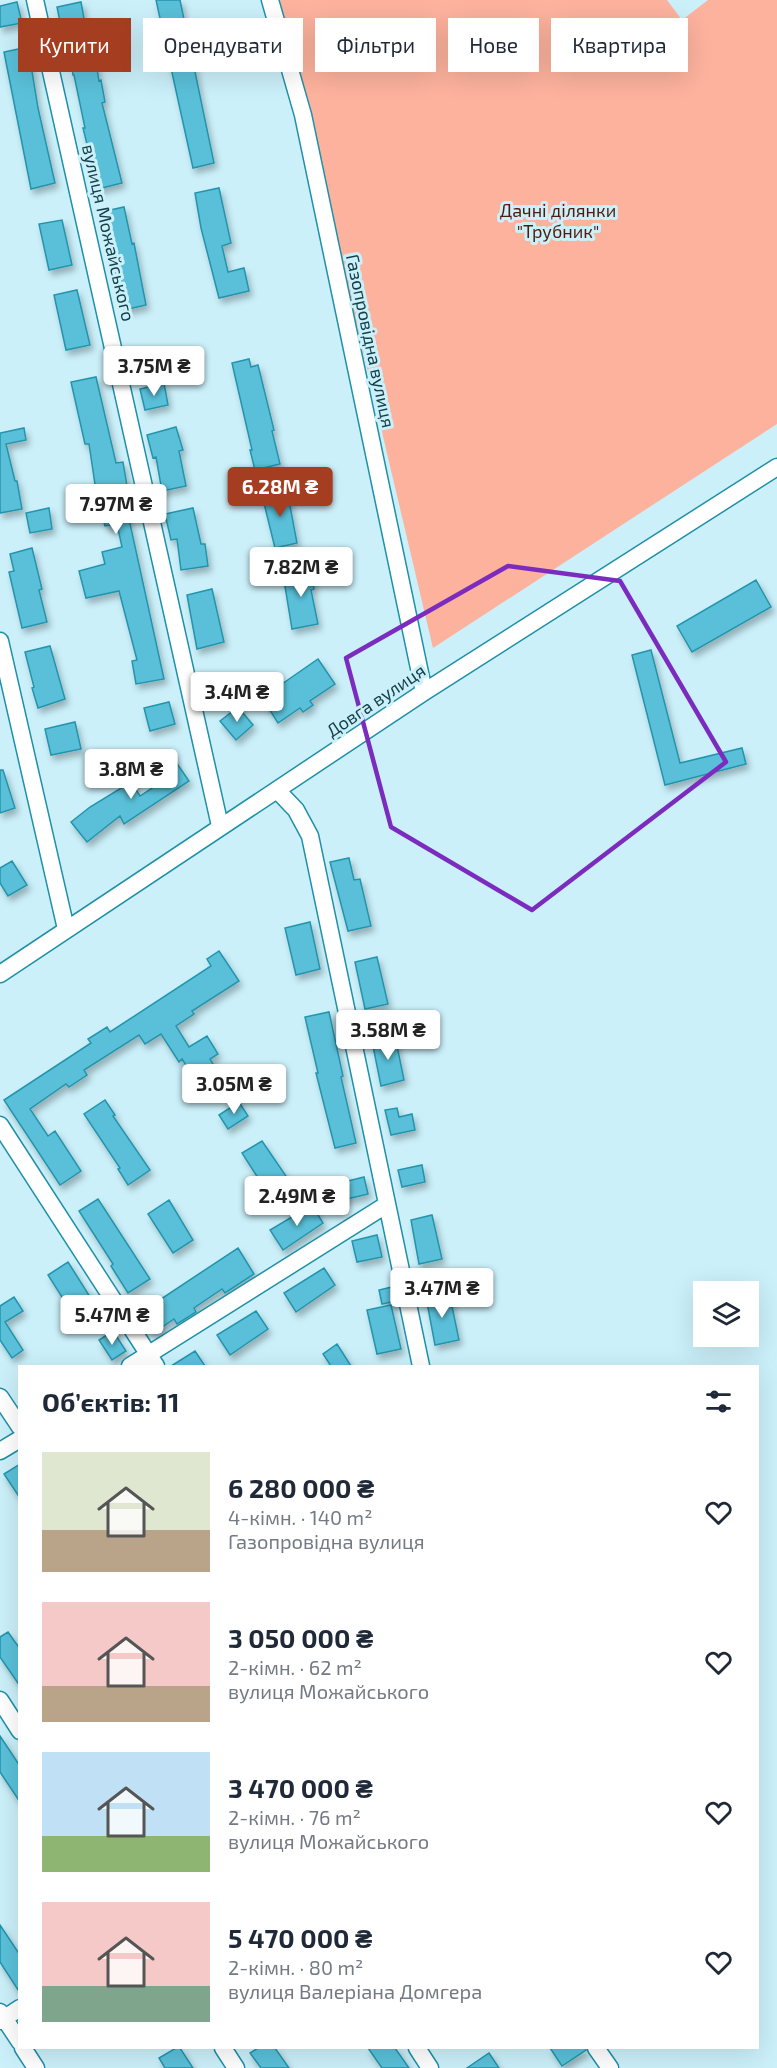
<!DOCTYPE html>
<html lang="uk">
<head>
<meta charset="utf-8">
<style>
  body { margin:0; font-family:"Exo 2",sans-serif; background:#f6f6f7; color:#1f2937; height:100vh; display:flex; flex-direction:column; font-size:22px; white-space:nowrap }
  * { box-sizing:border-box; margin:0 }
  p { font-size:20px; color:#747a83 }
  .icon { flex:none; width:33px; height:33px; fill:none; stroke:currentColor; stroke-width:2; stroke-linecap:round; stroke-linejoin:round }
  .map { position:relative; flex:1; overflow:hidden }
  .drawer { position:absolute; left:18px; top:1365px; width:741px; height:684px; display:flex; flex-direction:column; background:#fff; border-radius:0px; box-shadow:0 6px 24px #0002 }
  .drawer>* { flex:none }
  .banner { position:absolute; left:18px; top:18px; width:741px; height:54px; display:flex; gap:12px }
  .fabs { position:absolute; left:693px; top:1281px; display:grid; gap:12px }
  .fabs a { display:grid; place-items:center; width:66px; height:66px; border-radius:0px; background:#fff; box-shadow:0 6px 24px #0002; font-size:30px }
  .price { position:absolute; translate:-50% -51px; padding:0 14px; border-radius:6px; background:#fff; color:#222; font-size:20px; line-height:39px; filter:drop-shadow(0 2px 3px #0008) }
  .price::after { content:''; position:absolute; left:50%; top:36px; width:18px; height:14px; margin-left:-9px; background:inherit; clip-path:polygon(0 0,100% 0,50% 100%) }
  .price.active { background:#a53d21; color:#fff }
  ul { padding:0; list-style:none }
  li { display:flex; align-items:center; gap:18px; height:150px; padding:0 24px }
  li span { display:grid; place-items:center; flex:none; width:168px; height:120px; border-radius:0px; color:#555 }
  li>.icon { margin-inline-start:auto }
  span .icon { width:72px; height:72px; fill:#fffc; stroke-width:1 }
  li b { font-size:26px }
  h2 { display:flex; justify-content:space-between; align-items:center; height:72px; padding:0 24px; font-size:26px }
  .chip { padding:0 21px; border-radius:0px; background:#fff; box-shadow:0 6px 24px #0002; font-size:21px; line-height:54px }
  .chip.active { background:#a53d21; color:#fff }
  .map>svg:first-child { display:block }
  .green { fill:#fcb29d }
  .building { fill:#5ac0d9; stroke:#2494ac; stroke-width:1.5; filter:url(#shadow) }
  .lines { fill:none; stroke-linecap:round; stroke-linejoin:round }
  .minor-casing { stroke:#1e90a8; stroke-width:19 }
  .minor { stroke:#fff; stroke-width:16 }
  .marked { fill:none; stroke:#7b2cbf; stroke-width:4.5; stroke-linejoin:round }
  .labels { text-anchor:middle; stroke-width:6; stroke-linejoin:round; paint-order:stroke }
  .park-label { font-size:18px; fill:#501b0c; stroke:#cbf0fa }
  .street-label { font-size:18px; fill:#14404a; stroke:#cbf0fa }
</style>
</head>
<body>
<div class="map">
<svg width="777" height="2068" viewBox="0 0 777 2068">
  <defs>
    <filter id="shadow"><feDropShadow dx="3" dy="5" stdDeviation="3" flood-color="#0004"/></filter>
  </defs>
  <rect width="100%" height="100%" fill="#cbf0fa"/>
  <path class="green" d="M280,0H667L682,20L708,0H777V424L433,648Z"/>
  <path class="building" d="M156,0H180L214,163L193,168Z
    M17,2L22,23L0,27V6Z
    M81,2L90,51L94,50L99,81L101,80L105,102L102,103L122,183L98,189L83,128H85L74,75H73L67,35L63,36L57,7Z
    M28,47L38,108L55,183L31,189L4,52Z
    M219,188L231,243L222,246L228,272L244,268L249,291L219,298L201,228L195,193Z
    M124,207L132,244L134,243L146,305L124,310L101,212Z
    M62,220L72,265L49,270L39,224Z
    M77,290L90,345L66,350L54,295Z
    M249,359L251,367L258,365L274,430L272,431L280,464L255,470L250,450H252L232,363Z
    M96,377L116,463L123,462L127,486L122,487L164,679L136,684L132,661L137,660L119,591L86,598L79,571L105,564L102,552L122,547L117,524L105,526L96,491L89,444H85L71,382Z
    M164,383L168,405L145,410L140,389Z
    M176,427L183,450L179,451L186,486L162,491L156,457L153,458L147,435Z
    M24,428L26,440L6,444L15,481H17L22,509L0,513V433Z
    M287,490L297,543L275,548L262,495Z
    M49,508L52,529L30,533L26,513Z
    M193,508L201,544H205L208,566L181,570L177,539L171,540L165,514Z
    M32,548L42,589L39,590L47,622L22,628L9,572L14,571L10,554Z
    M310,567L314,589L311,590L318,624L292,629L283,574Z
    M756,580L771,607L692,652L677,626Z
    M212,589L224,642L197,649L187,595Z
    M50,646L65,699L38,708L32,688L34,687L25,652Z
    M651,650L680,763L742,748L746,764L665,785L632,655Z
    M318,659L335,684L310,701L313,705L303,712L300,708L278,723L257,690L275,679L279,686Z
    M169,702L175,724L150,731L144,708Z
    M238,707L253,725L236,740L220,721Z
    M75,722L81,749L51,755L45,729Z
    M169,752L189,781L124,824L120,816L87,842L71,822L90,807L131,782L140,796L161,782L150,765Z
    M0,770H3L15,808L0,813Z
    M349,858L354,880L360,879L371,926L348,931L330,862Z
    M12,861L27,885L8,896L0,883V868Z
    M310,922L320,969L296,975L285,928Z
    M219,951L239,981L192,1011L194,1014L176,1026L189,1047L207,1036L218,1054L210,1059L222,1079L203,1091L182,1059L179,1062L161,1034L145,1044L139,1035L84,1070L87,1075L69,1087L66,1084L30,1109L48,1136L55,1131L81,1171L60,1185L4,1100L91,1043L88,1039L107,1027L110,1032L211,966L207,959Z
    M377,957L388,1004L365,1009L355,962Z
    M329,1012L343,1076L341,1077L356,1143L335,1148L316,1073H318L305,1017Z
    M395,1036L404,1080L381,1086L372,1041Z
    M105,1100L115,1115L113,1116L150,1170L128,1185L118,1169L120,1168L84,1114Z
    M239,1102L248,1116L228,1129L219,1115Z
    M397,1108L399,1117L412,1114L415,1130L391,1135L385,1110Z
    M262,1141L288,1179L267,1192L242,1153Z
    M422,1165L425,1182L402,1187L398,1170Z
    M364,1177L368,1194L343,1200L340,1183Z
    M98,1199L150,1279L128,1293L111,1266L113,1264L79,1211Z
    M169,1200L193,1240L173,1253L148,1214Z
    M312,1205L323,1223L283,1250L270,1230Z
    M432,1215L442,1259L419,1264L411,1220Z
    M377,1235L382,1257L357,1262L352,1241Z
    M238,1248L254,1274L225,1293L222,1289L194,1308L196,1312L177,1324L174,1319L155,1332L144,1315L163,1302L161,1299Z
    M68,1262L92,1300L72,1313L48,1275Z
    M324,1268L335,1285L296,1312L284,1293Z
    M392,1287L396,1301L382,1304L379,1290Z
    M449,1292L459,1340L435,1345L426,1297Z
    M14,1297L23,1311L5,1322L23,1350L12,1358L0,1340V1306Z
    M391,1305L401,1349L377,1354L367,1310Z
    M256,1311L268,1329L230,1355L217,1335Z
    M113,1331L126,1351L112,1360L99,1340Z
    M337,1344L351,1366H331L323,1354Z
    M195,1351L205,1366H171Z
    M20,1464V1498L4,1474Z
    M8,1632L20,1649V1686L0,1657V1637Z
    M0,1736L20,1766V1802L0,1772Z
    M0,1925L20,1955V1993L0,1962Z
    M176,2048H180L193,2068H165L159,2058Z
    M258,2048H275L289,2068H261L250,2053Z
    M368,2048H395L409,2068H382Z
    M550,2048H586V2050L562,2066Z
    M489,2053L499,2068H467Z"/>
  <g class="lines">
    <g class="minor-casing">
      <path id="minor" d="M35,0L220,826
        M270,0L303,115L424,692
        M0,641L66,929
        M277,790L296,810L310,836L421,1366
        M0,974L424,692L777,467
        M0,1125L156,1366
        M130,1366L386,1205
        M0,1397L20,1427
        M0,1451L20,1439
        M0,1700L20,1731
        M0,2012L20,2042
        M0,2021L20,2008
        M23,2048L36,2068
        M223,2048L236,2068
        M417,2048L430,2068
        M596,2048L610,2068"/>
    </g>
    <use href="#minor" class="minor"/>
  </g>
  <path class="marked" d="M508,566L620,581L726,762L532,910L391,827L346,658Z"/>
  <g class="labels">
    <g class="park-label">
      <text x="558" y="217">Дачні ділянки<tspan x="558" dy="21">"Трубник"</tspan></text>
    </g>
    <g class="street-label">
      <text transform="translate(108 233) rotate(77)" y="6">вулиця Можайського</text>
      <text transform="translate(370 341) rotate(78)" y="6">Газопровідна вулиця</text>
      <text transform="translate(376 701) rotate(-34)" y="6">Довга вулиця</text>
    </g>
  </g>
</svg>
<div class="fabs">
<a><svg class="icon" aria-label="layers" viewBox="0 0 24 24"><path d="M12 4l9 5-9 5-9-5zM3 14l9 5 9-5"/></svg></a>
</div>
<b class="price" style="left:154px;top:397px">3.75M ₴</b>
<b class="price active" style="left:280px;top:518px">6.28M ₴</b>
<b class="price" style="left:116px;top:535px">7.97M ₴</b>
<b class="price" style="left:301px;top:598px">7.82M ₴</b>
<b class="price" style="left:237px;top:723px">3.4M ₴</b>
<b class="price" style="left:131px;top:800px">3.8M ₴</b>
<b class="price" style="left:388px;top:1061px">3.58M ₴</b>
<b class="price" style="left:234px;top:1115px">3.05M ₴</b>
<b class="price" style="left:297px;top:1227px">2.49M ₴</b>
<b class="price" style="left:442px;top:1319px">3.47M ₴</b>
<b class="price" style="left:112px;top:1346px">5.47M ₴</b>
<div class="banner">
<a class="chip active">Купити</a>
<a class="chip">Орендувати</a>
<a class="chip">Фільтри</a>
<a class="chip">Нове</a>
<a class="chip">Квартира</a>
</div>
<section class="drawer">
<h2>Об’єктів: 11<svg class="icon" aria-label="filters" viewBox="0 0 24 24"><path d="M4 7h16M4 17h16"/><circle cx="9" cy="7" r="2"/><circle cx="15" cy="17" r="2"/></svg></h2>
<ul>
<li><span style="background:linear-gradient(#dfe7d0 65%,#b9a48a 0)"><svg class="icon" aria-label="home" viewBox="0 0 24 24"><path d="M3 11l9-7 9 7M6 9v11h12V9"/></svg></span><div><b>6 280 000 ₴</b><p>4-кімн. · 140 m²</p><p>Газопровідна вулиця</p></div><svg class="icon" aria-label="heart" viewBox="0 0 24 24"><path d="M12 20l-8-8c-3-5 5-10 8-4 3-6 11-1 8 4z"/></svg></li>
<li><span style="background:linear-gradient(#f6c9c9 70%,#b9a48a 0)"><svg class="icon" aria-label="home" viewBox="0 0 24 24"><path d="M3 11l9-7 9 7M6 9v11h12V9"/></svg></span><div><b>3 050 000 ₴</b><p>2-кімн. · 62 m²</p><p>вулиця Можайського</p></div><svg class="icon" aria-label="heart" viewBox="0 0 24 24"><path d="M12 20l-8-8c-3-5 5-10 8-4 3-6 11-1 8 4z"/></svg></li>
<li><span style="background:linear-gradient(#bfe0f5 70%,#8fb573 0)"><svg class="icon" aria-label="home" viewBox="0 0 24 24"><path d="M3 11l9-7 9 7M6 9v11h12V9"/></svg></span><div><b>3 470 000 ₴</b><p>2-кімн. · 76 m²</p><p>вулиця Можайського</p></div><svg class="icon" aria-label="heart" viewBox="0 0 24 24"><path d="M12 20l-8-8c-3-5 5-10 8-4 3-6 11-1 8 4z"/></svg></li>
<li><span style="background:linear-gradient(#f6c9c9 70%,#7fa58c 0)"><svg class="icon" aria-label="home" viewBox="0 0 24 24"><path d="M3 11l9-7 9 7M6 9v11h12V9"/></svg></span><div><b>5 470 000 ₴</b><p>2-кімн. · 80 m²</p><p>вулиця Валеріана Домгера</p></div><svg class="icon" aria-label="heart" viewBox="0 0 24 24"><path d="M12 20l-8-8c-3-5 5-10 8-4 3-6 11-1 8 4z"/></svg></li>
</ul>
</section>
</div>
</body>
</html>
